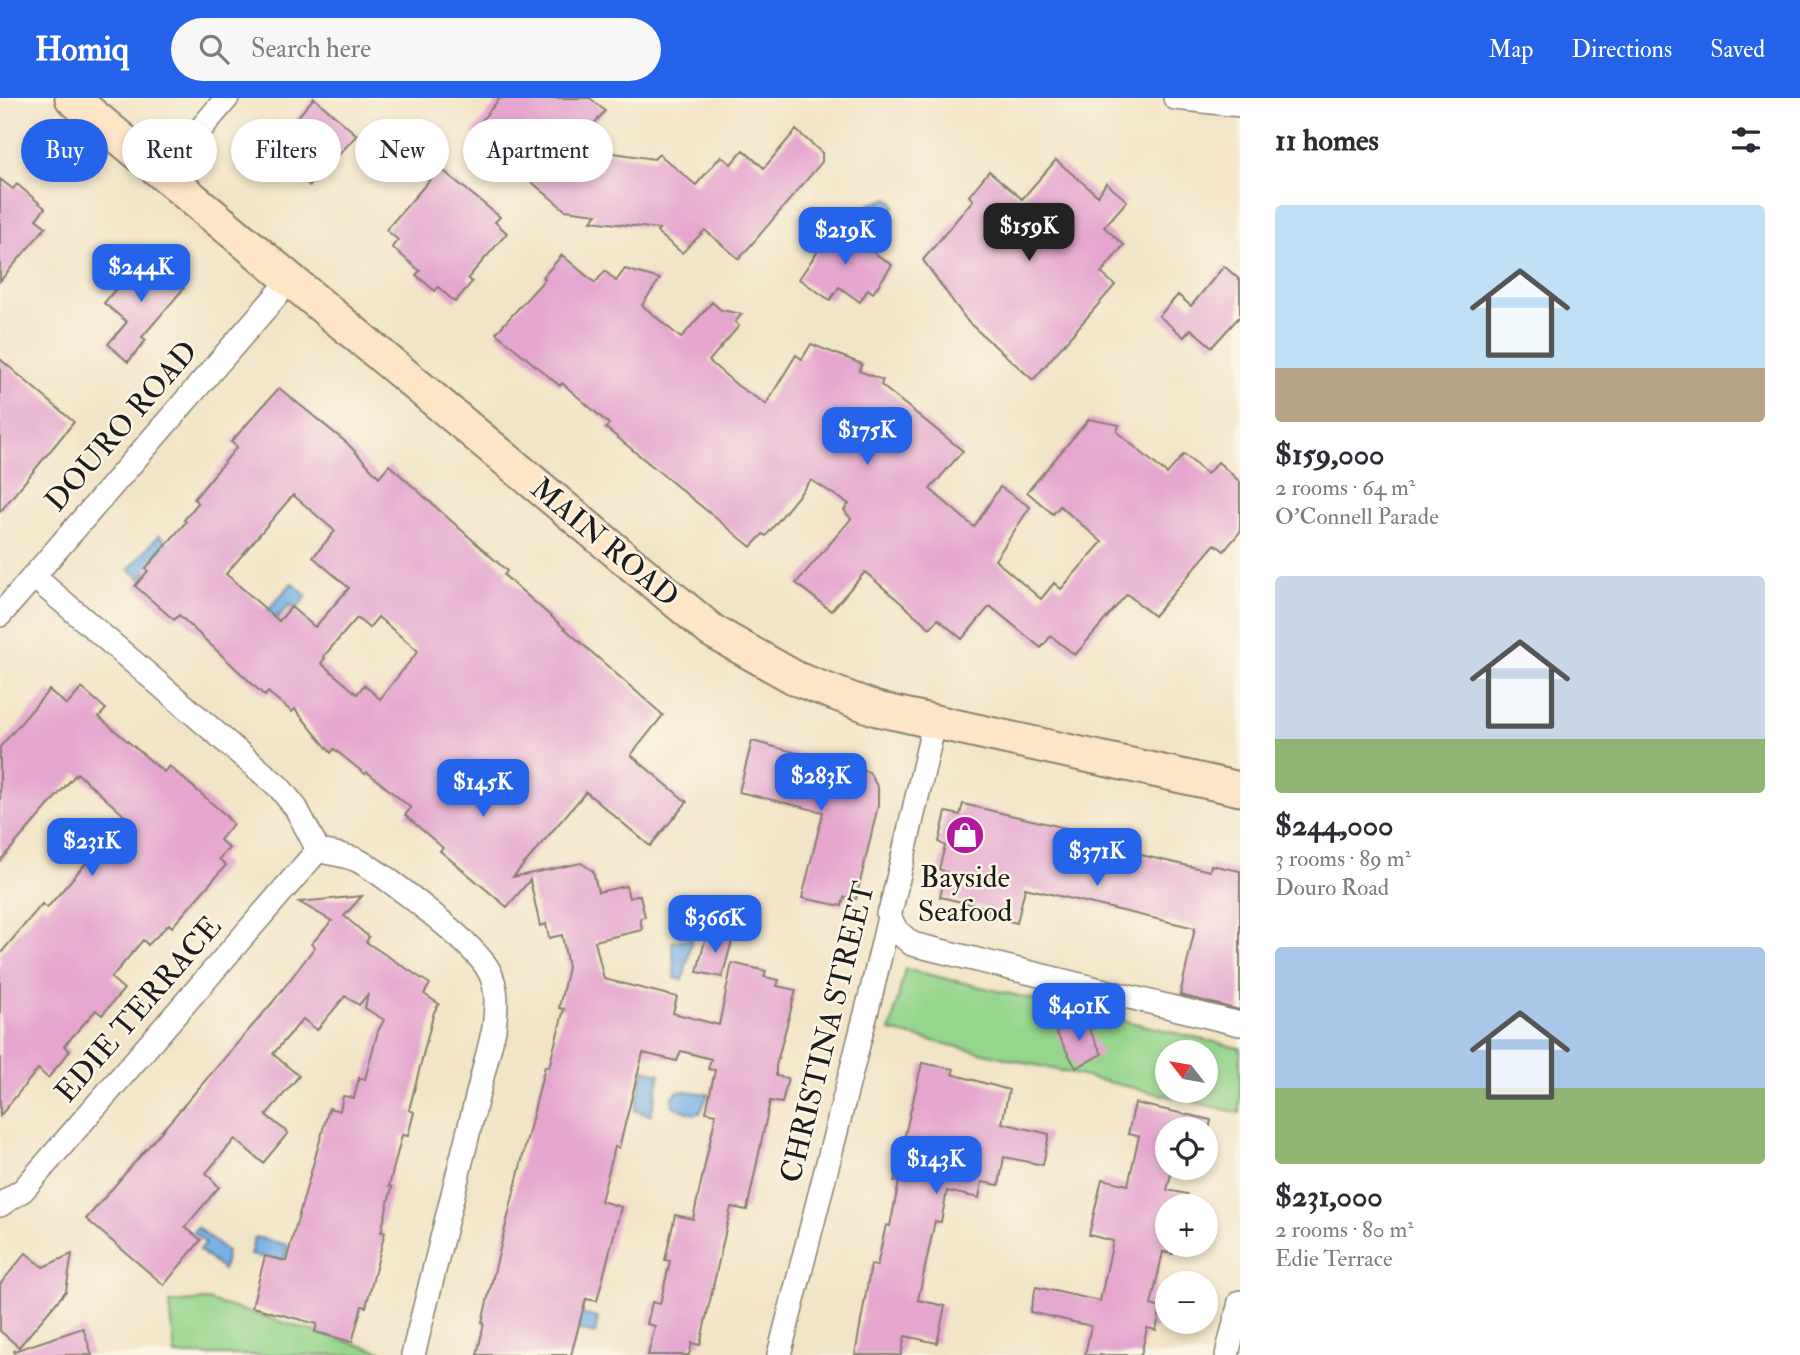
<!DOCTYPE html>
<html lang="en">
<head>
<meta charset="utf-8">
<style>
  body { margin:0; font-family:"IM FELL Double Pica",serif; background:#f7f7f7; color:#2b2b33; height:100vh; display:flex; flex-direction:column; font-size:26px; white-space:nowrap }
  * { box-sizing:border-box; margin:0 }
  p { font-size:23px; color:#7c7c81 }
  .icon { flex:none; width:38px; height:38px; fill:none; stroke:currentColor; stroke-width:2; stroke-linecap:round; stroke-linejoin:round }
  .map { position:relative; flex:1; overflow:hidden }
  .panel { display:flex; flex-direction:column; background:#fff; width:560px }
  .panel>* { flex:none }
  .top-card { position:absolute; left:21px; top:21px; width:665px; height:63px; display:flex; gap:14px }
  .needle { width:46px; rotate:301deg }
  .buttons { position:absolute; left:1155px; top:942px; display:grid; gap:14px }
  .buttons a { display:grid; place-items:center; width:63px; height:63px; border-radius:50%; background:#fff; box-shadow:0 4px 10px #0003; font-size:35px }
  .price { position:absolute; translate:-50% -60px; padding:0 16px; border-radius:14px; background:#2563eb; color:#fff; font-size:23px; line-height:46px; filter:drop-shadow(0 2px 4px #0008) }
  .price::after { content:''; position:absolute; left:50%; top:42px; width:21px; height:16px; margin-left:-10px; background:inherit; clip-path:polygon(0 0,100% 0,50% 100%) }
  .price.active { background:#222; color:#fff }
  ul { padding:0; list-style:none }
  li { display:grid; align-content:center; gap:14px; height:371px; padding:0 35px }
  li span { display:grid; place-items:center; height:217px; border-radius:7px; color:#555 }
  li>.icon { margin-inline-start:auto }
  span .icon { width:126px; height:126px; fill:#fffc; stroke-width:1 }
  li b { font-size:30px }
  h2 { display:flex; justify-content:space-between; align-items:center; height:84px; padding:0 35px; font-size:30px }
  .chip { padding:0 24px; border-radius:32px; background:#fff; box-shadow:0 4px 10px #0003; font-size:24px; line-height:63px }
  .chip.active { background:#2563eb; color:#fff }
  header { display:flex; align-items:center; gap:42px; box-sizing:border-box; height:98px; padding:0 35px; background:#2563eb; color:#fff }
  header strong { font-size:33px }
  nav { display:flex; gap:38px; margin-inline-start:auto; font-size:24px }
  .search { width:490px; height:63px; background:#f7f7f7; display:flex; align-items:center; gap:18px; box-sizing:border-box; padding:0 24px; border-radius:38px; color:#7c7c81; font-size:26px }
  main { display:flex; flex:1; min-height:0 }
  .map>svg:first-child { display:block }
  .green { fill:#95d58c; stroke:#587854; stroke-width:2; fill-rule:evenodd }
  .water { fill:#77b0e7; stroke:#4a6682; stroke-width:2 }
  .building { fill:#e4a6cf; fill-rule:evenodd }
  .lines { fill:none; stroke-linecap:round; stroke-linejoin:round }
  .minor-casing { stroke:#878071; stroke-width:26 }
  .secondary-casing { stroke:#878071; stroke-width:37 }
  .minor { stroke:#fff; stroke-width:23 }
  .secondary { stroke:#fee5c5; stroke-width:33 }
  .labels { text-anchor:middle; stroke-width:5; stroke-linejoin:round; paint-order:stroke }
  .street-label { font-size:30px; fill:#1c1c1c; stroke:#fcf5e5 }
  .poi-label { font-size:30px; fill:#1c1c1c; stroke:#fcf5e5 }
</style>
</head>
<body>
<header>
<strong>Homiq</strong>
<div class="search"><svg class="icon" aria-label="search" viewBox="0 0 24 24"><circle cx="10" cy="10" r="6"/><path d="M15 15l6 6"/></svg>Search here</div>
<nav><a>Map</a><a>Directions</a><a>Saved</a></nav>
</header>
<main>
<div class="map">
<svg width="1240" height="1257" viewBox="0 0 1240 1257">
  <rect width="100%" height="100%" fill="#fcf5e5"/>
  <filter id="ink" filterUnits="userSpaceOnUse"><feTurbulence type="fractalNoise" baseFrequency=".0143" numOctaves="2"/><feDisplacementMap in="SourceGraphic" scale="14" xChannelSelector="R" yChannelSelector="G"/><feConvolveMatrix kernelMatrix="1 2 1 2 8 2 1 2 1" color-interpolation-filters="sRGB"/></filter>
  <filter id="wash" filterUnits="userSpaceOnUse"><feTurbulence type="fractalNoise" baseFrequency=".00686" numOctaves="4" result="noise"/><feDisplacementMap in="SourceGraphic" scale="28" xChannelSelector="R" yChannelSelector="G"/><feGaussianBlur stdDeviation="1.57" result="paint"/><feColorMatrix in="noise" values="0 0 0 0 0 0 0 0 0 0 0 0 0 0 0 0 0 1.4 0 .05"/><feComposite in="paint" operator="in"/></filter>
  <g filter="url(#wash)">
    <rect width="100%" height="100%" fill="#f2e4c6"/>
    <path class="green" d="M905,871L1240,950V1015L890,933ZM1167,954H1206V992H1167Z
      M207,1202L383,1254L382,1257H175L170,1205Z"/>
    <path class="water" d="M889,100L895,106L891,117L881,122L870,134L862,135L854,128L853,120L871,106Z
      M159,437L170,447L164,454L161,452L141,481L129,471Z
      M292,485L307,498L296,511L290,506L273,524L264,516Z
      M692,840L683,882L675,880L672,844Z
      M644,972L660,976L651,1017L635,1013Z
      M685,993L708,996L700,1015L693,1016L673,1008L672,1001L677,994Z
      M197,1129L227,1154L223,1172L199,1152L206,1145L193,1134Z
      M255,1139L288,1147L284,1162L250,1157Z
      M558,1211L598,1220L595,1236L563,1227Z"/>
    <g id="blocks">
      <path class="building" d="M314,0L357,37L310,88L269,52Z
        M500,0H590L605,13L574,49L654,61L659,56L696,87L721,58L731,66L743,52L764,70L796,32L822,55V64L739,161L705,132L682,155L657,134L659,131L591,123L597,116L565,112L472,34Z
        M1056,62L1098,98L1106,85L1127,103L1104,129L1124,147L1101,175L1115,187L1033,282L968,224L923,162L973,102L969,98L989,73L1022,101Z
        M440,70L500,119L495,124L507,135L468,180L472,184L455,204L438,189L435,193L416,177L420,173L392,149L398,142L386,132Z
        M0,81L13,91L17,86L45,110L36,121L46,129L0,183Z
        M835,128L892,167L873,195L868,191L860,204L839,189L830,202L799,181Z
        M145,156L184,190L142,239L146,242L128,264L108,246L127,224L104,205Z
        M562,157L595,185L605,173L616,183L625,171L660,181L642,207L681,240L712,204L721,212L742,216L735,224L739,228L709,263L738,288L766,306L796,257L802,261L811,246L862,266L859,273L883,282L881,287L963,353L930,391L974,429L1000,389L1030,409L995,462L1041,501L1054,485L1061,491L1102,444L1060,408L1053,416L1027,394L1089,321L1119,327L1117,334L1167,376L1184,356L1207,376L1218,364L1240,384V434L1224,453L1215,446L1154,518L1127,496L1075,557L1051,538L1041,550L990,508L962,541L938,521L930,530L865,474L831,513L796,485L851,421L844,412L849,406L811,382L766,438L763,436L751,449L606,330L609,326L562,285L560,288L496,235L545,181L543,179Z
        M1224,168L1240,182V218L1212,249L1191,231L1184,239L1159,218L1178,197L1191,208Z
        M0,261L74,324L0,414Z
        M279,290L347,345L379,379L389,367L398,375L507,473L504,477L663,617L631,657L687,704L650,748L586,694L513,779L581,765L593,773L598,794L626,788L629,800L640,797L645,819L640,820L642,832L595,843L604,881L677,899L673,915L719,927L732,865L766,873L764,879L779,882L777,888L796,892L776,968V978L788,980L782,1005L770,1003L747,1112L731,1109L700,1247L692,1245L689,1257H648L655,1228L647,1226L652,1204L660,1206L670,1163L665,1162L675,1117L693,1121L716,1016L706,1014L715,972L708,971L711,961L681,953L677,963L643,955L619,1050L615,1049L601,1103L621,1109L597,1203L586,1201L571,1257H477L484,1225L482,1224L545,968L549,969L564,911L559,910L568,869L562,837L549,840L546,826L540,828L530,782L507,809L440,753L443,750L405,717L411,710L367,674L365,676L334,651L331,655L295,611L292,614L268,594L265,598L179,517L174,522L135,488L148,473L145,471L186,424L184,422L198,405L194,401L237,349L231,344ZM293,397L335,433L313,459L349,490L315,529L291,509L279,523L226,476ZM378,519L418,553L380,601L364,587L357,596L321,565L325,560L323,559L357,520L369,530Z
        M82,590L106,611L99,619L164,674L169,668L223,715L233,726L220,742L229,750L219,761L226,767L172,829L169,826L148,847L143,842L111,880L124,891L102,917L96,912L64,948L70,953L48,980L38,971L0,1018V856L42,806L47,810L126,719L77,675L0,763V649L49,592L67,607Z
        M752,643L869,674L878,690V708L856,801L844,799L842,808L802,800L823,714L739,694Z
        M963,706L1083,734L1080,743L1210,773L1211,767L1240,773V912L1180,897L1195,830L1025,790L1017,825L986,818L988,810L940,799L946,774L939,771L945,748L939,744L946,714L960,717Z
        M362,798L344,818L369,839L366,844L430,886L424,896L439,906L434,914L409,1012L414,1014L408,1038L402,1037L389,1088L392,1089L381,1134H385L366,1209L362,1208L352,1244L315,1234L317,1226L252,1209L265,1158L286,1163L329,1010L340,1013L343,998L354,1000L359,980L365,981L378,933L384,922L365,910L368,896L359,907L345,898L317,932L303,921L273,956L299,978L266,1017L288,1035L263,1065L235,1041L206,1075L219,1089L185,1129L201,1142L164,1187L86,1121L272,905L315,849L311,846L332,823L299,804Z
        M707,834L733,840L722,879L697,874Z
        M1083,919L1102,956L1076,970L1056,934Z
        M922,965L954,971L952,976L1009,992L1002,1025L1049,1036L1043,1067L1004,1059L999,1087L982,1084L979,1100L947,1093L941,1124L935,1123L918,1202L945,1208L937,1245L905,1238L901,1257H855L871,1167L877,1168L886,1127L890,1128L899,1084L894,1083Z
        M1135,1005L1211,1022L1206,1048V1031H1167V1069H1173L1167,1092L1187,1096L1184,1108H1167V1146H1175L1173,1156L1163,1154L1151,1207L1161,1210L1156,1232L1147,1230L1141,1257H1085L1091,1228L1030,1214L1036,1189L1100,1203L1113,1143L1089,1137L1102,1081L1128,1087L1139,1038L1128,1036Z
        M26,1155L43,1169L72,1156L66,1193L19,1249L0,1233V1186Z
        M83,1230L92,1257H15L14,1253Z"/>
    </g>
  </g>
  <g filter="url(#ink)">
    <use href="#blocks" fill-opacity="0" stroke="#878071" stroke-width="2"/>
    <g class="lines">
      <g class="minor-casing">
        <path id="minor" d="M1175,0L1240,7
          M163,75L227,0
          M33,478L279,689L296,710L318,752C331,756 348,757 359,763C386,777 477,848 489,873C499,892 496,911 494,931L413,1257
          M0,517L291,181
          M888,816L896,832L912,846L1240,926
          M0,1107L23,1092L318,752
          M779,1257L872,892L934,626
          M1227,1257L1240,1204"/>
      </g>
      <g class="secondary-casing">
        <path id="secondary" d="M72,0L712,533L797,581L877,611L1240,691"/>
      </g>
      <use href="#minor" class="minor"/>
      <use href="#secondary" class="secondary"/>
    </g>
  </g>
  <defs>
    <g id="shop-disc" transform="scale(2.0125)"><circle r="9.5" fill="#b5179e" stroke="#fcf5e5"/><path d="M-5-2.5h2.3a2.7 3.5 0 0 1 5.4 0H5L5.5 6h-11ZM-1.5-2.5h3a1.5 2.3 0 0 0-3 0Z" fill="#fff"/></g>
  </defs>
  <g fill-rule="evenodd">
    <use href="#shop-disc" x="965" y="737"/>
  </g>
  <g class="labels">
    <g class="street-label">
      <text transform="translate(121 328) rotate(-49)" y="10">DOURO ROAD</text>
      <text transform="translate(605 444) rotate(40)" y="10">MAIN ROAD</text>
      <text transform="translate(138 911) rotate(-49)" y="10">EDIE TERRACE</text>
      <text transform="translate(827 934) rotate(-76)" y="10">CHRISTINA STREET</text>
    </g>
    <g class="poi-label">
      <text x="965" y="789">Bayside<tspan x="965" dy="34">Seafood</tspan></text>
    </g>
  </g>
</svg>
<div class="buttons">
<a><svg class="needle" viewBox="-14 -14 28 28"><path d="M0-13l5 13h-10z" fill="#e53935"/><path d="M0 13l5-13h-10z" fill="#7c7c81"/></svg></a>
<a><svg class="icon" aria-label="locate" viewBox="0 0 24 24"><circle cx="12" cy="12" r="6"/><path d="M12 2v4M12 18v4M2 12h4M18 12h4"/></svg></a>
<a>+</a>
<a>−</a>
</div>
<b class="price active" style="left:1029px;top:165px">$159K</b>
<b class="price" style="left:845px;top:169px">$219K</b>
<b class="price" style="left:141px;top:206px">$244K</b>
<b class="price" style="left:867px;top:369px">$175K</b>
<b class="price" style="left:821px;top:715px">$283K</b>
<b class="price" style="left:483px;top:721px">$145K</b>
<b class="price" style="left:92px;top:780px">$231K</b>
<b class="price" style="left:1097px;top:790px">$371K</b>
<b class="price" style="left:715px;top:857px">$366K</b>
<b class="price" style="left:1079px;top:945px">$401K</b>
<b class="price" style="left:936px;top:1098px">$143K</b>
<div class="top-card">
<a class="chip active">Buy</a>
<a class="chip">Rent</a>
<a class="chip">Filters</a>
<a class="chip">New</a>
<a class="chip">Apartment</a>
</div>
</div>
<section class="panel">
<h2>11 homes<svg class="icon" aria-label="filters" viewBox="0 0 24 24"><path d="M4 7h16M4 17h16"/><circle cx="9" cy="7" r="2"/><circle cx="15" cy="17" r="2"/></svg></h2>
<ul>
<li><span style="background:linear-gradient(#bfe0f5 75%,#b9a48a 0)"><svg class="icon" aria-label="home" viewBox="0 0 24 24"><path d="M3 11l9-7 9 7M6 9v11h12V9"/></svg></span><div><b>$159,000</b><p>2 rooms · 64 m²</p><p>O'Connell Parade</p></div></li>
<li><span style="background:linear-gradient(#c9d6e8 75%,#8fb573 0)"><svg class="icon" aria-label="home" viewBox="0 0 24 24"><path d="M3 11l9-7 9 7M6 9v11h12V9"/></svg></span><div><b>$244,000</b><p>3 rooms · 89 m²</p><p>Douro Road</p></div></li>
<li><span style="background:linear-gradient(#a9c7e8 65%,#8fb573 0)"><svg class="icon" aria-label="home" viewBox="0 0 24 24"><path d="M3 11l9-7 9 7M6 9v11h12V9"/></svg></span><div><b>$231,000</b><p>2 rooms · 80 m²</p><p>Edie Terrace</p></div></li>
</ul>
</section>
</main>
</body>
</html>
